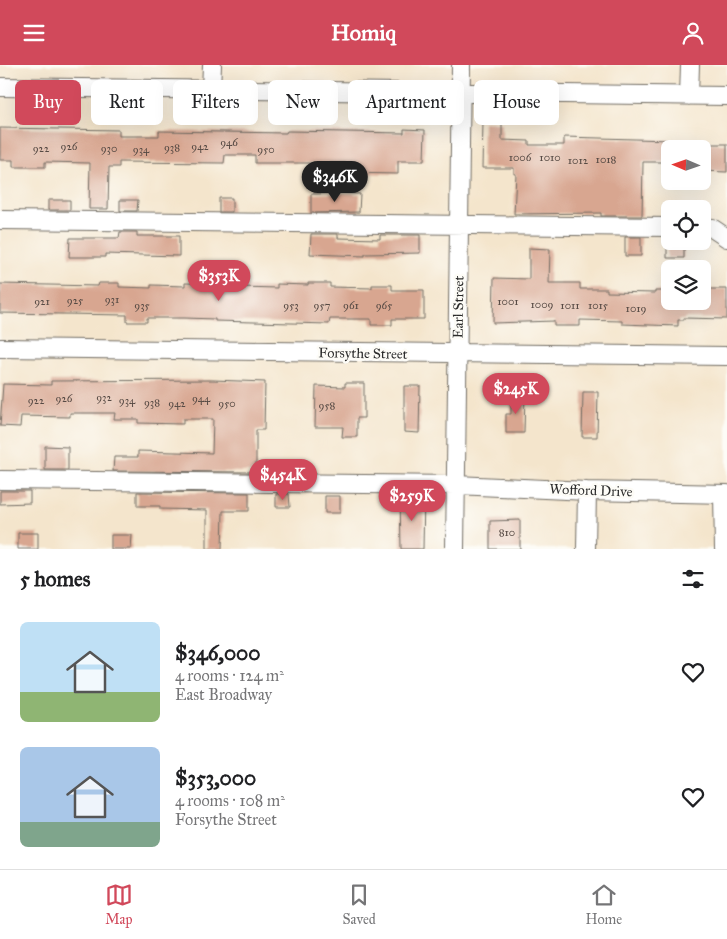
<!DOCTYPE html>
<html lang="en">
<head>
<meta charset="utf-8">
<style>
  body { margin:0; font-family:"IM FELL Great Primer",serif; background:#f6f6f6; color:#202124; height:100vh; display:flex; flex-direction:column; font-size:19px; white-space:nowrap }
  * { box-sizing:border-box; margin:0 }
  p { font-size:16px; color:#757577 }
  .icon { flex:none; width:28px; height:28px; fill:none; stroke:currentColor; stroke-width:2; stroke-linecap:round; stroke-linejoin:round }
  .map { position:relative; height:484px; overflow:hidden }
  .details { display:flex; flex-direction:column; background:#fff; flex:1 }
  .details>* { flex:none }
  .guide { position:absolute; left:15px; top:15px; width:698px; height:45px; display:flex; gap:10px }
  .needle { width:32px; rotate:272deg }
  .controls { position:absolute; left:661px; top:75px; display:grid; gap:10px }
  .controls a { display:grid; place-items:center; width:50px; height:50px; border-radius:8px; background:#fff; box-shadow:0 5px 20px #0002; font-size:25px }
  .price { position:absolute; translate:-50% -42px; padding:0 11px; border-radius:18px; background:#d1495b; color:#fff; font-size:16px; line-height:32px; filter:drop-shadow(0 1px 2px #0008) }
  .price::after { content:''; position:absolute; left:50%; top:30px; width:15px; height:11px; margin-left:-8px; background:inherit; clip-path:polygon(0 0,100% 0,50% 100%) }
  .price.current { background:#222; color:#fff }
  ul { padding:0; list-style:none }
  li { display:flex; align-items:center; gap:15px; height:125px; padding:0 20px }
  li span { display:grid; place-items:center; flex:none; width:140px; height:100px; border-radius:8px; color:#555 }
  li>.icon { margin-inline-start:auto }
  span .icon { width:60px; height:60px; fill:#fffc; stroke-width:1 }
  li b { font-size:21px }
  h2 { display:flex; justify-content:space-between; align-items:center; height:60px; padding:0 20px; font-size:21px }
  .tag { padding:0 18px; border-radius:8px; background:#fff; box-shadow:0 5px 20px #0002; font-size:18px; line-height:45px }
  .tag.current { background:#d1495b; color:#fff }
  header { display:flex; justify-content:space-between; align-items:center; height:65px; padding:0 20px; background:#d1495b; color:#fff; font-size:22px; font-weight:700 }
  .menu { display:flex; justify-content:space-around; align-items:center; height:70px; border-top:1px solid #e0e0e0; background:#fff; font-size:14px; color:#757577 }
  .menu a { display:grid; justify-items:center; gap:2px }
  .menu .current { color:#d1495b }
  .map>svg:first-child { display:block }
  .building { fill:#d8a690 }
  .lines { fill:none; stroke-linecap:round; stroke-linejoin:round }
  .minor-casing { stroke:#716c63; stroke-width:20 }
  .minor { stroke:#fff; stroke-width:18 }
  .labels { text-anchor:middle; stroke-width:5; stroke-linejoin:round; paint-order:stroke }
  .number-label { font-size:11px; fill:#564a44 }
  .street-label { font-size:14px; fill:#2b2b2b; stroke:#fdfcf7 }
</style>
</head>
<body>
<header><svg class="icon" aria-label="menu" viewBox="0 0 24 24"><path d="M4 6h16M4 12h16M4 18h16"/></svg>Homiq<svg class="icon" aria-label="person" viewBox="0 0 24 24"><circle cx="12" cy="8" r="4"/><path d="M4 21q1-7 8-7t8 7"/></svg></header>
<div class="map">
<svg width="727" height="484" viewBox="0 0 727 484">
  <rect width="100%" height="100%" fill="#fdfcf7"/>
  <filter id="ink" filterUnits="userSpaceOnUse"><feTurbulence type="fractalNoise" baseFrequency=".02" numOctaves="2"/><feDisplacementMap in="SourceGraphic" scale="10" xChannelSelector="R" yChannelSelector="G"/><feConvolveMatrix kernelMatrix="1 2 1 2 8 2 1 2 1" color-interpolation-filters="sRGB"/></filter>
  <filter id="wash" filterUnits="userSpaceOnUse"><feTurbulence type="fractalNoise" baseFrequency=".0096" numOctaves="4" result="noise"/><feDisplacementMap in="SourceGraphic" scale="20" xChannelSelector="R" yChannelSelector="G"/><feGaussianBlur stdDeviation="1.12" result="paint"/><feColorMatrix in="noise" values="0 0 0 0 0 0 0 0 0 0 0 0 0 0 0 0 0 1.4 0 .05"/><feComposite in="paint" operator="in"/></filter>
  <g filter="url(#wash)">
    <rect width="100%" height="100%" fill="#f4e5cc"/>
    <g id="blocks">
      <path class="building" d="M483,57L502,58V75L529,76V80H564V72L670,75V97H643L642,151H601V148L514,149L516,109H514V103H482Z
        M0,63L119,65V71H159V66L286,68L287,66L404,68V64L425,65L424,96H398V109L348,108V98H255V90H225L224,98L119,97V102H109L108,144H89L90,98L45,97V102H13V95H0Z
        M702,79H727V107L702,106Z
        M341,128L360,129L359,147L311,148V129Z
        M219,133H232V147H219Z
        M48,135H70V145H48Z
        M120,135H138L137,146H120Z
        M120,167H137V171H179V191L105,189V192H69L70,173H119Z
        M338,169V173L380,174V170H420V188L365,189V191L310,189L311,169Z
        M625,172H641V191H625Z
        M667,176H684V193H667Z
        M529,183L550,184L549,218H580V224H607V227L655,228V226H670V236H702V224H727V254L684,253V255H678V261L622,259V256L580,255V261H554V256L493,258L494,213L529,214Z
        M220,211H241V222L277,223V219L308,220V218H330V222L372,223V220H392V225H424V254H392V260H371V254H330L329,259L215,256V254L185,253H147V257H127V250L0,248V219L98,221L99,218H119V222L151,223V220L185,221V218L220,219Z
        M213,315L265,317L264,365H256V405L249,407L113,406L114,392H138V386L212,388L213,354H183V359L138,358V354H114L115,348H70V352L21,351L20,362L0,361L3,319L51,320V316Z
        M345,318H364V353H357V372H342L343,362H315L316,321L345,322Z
        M404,321H420L419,368L404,367Z
        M583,327H598L597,372H582Z
        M511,329H525L524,368H506V349H511Z
        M45,381L68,382V405H45Z
        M0,426H30V438L0,439Z
        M137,427L249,428V446H223L222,484H207V445L160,444V441H137Z
        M276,429H289L290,442H276Z
        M400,430H424L423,484H401Z
        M325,431H340V448H325Z
        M520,455V484H490V456Z
        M18,468H38V484H18Z
        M111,470H132L131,484H111Z"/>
    </g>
  </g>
  <g filter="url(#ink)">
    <use href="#blocks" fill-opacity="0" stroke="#716c63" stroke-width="1"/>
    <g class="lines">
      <g class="minor-casing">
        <path id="minor" d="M0,22L727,31
          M211,25L212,0
          M689,31L690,0
          M0,155L670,162
          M702,162L712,163L727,173
          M0,283L727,291
          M0,415L456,420L587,426L727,429
          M723,429L724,484
          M455,484L461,0
          M586,484L587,426"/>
      </g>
      <use href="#minor" class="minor"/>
    </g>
  </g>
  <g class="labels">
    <g class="number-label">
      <text x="229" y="81">946</text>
      <text x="69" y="85">926</text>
      <text x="200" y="85">942</text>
      <text x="172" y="86">938</text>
      <text x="41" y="87">922</text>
      <text x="109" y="87">930</text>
      <text x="141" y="88">934</text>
      <text x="266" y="88">950</text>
      <text x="520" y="96">1006</text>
      <text x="550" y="96">1010</text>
      <text x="606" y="98">1018</text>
      <text x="578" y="99">1012</text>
      <text x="112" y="238">931</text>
      <text x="75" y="239">925</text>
      <text x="42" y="240">921</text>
      <text x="508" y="240">1001</text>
      <text x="542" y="243">1009</text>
      <text x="142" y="244">935</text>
      <text x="291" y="244">953</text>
      <text x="322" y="244">957</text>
      <text x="351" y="244">961</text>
      <text x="384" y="244">965</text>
      <text x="570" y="244">1011</text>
      <text x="598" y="244">1015</text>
      <text x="636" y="247">1019</text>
      <text x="104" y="336">932</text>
      <text x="64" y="337">926</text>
      <text x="201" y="337">944</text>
      <text x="36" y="339">922</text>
      <text x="127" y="339">934</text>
      <text x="152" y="341">938</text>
      <text x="177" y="342">942</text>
      <text x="227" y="342">950</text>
      <text x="327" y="344">958</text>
      <text x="507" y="471">810</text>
    </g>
    <g class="street-label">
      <text transform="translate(458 242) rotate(-89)" y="5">Earl Street</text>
      <text transform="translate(363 288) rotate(1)" y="5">Forsythe Street</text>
      <text transform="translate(591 425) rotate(2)" y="5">Wofford Drive</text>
    </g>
  </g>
</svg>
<div class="controls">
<a><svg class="needle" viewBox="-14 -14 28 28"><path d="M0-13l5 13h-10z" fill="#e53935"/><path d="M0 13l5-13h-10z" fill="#757577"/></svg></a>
<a><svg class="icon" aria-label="locate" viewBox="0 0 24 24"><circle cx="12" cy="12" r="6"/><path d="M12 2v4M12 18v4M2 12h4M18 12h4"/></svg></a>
<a><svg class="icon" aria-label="layers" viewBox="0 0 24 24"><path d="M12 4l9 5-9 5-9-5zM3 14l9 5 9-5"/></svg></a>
</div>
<b class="price current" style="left:335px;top:138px">$346K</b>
<b class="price" style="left:219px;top:237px">$353K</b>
<b class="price" style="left:516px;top:350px">$245K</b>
<b class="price" style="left:283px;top:436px">$454K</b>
<b class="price" style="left:412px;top:457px">$259K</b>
<div class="guide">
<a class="tag current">Buy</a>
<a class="tag">Rent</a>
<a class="tag">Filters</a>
<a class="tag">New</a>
<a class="tag">Apartment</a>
<a class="tag">House</a>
</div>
</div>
<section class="details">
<h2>5 homes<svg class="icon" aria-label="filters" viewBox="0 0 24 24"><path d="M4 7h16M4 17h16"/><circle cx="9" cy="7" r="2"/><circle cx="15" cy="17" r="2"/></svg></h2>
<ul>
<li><span style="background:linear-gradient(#bfe0f5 70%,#8fb573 0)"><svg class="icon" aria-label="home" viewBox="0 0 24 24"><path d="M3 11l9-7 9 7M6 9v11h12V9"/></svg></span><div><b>$346,000</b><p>4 rooms · 124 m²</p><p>East Broadway</p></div><svg class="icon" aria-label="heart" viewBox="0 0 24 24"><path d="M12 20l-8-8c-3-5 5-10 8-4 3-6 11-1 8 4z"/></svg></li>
<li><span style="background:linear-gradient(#a9c7e8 75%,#7fa58c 0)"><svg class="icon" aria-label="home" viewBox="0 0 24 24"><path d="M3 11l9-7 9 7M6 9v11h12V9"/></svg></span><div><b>$353,000</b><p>4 rooms · 108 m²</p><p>Forsythe Street</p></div><svg class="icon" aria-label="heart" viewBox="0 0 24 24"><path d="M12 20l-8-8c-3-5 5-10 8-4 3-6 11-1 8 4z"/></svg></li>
</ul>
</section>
<nav class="menu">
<a class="current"><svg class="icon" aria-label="map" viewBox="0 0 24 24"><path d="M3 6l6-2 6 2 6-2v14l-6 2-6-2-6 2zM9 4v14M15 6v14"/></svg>Map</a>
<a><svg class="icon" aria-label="saved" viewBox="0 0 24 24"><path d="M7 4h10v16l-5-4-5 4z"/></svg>Saved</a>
<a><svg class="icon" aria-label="home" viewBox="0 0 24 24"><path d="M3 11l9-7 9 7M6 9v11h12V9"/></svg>Home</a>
</nav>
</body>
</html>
